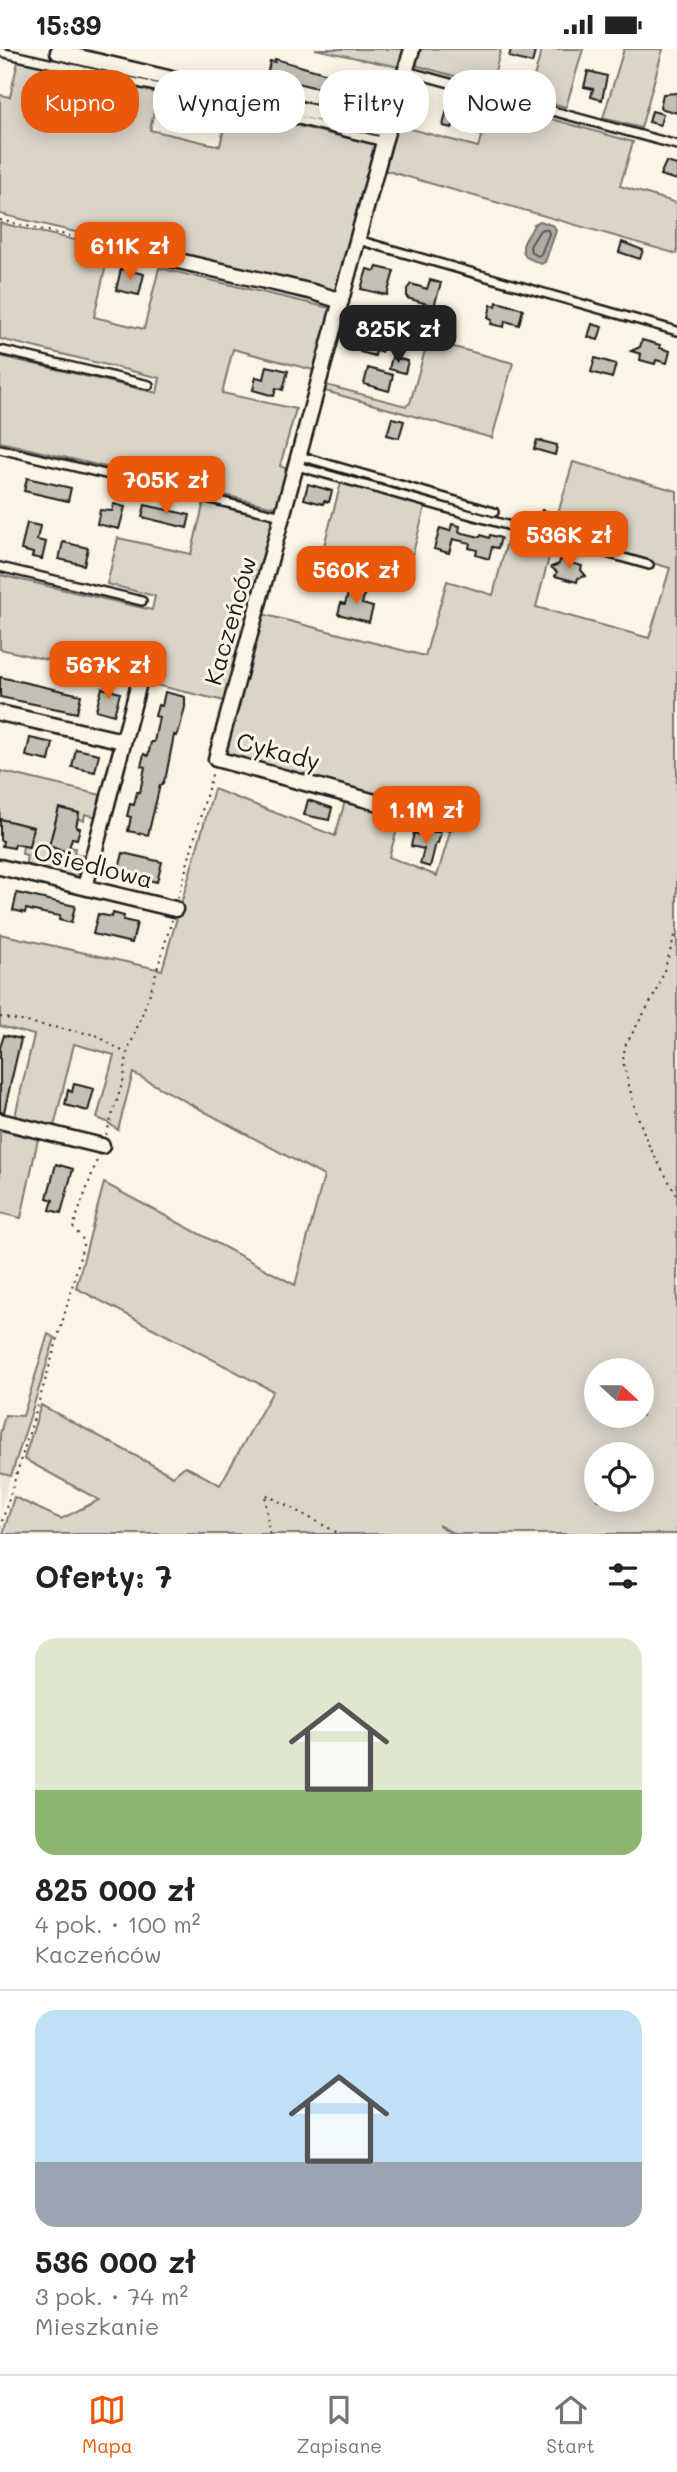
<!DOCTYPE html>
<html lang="pl">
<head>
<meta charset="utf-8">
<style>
  body { margin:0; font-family:Mali,sans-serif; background:#f6f6f6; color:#222; height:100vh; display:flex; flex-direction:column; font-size:26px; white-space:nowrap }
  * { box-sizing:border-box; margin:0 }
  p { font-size:23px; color:#767676 }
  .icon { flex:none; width:38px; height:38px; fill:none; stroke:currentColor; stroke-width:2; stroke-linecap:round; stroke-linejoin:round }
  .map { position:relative; height:1485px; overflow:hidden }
  .details { display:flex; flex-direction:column; background:#fff; flex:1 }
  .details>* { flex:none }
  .guide { position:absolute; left:21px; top:21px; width:635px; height:63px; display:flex; gap:14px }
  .needle { width:46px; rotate:111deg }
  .fabs { position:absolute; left:584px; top:1309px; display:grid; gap:14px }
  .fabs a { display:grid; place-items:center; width:70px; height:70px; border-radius:50%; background:#fff; box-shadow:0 4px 18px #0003; font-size:35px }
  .price { position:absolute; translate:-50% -60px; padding:0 16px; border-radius:14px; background:#ea580c; color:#fff; font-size:23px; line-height:46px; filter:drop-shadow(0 2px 4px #0008) }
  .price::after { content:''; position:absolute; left:50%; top:42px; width:21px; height:16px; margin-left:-10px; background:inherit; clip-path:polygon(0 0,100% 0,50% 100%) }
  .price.selected { background:#222; color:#fff }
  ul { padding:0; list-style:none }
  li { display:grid; align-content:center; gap:14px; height:371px; padding:0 35px }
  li+li { border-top:2px solid #e0e0e0 }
  li span { display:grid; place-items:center; height:217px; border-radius:21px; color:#555 }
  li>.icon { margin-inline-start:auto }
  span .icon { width:126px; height:126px; fill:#fffc; stroke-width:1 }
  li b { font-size:30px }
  h2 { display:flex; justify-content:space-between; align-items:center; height:84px; padding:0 35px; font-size:30px }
  .chip { padding:0 24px; border-radius:28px; background:#fff; box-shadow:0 4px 18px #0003; font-size:24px; line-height:63px }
  .chip.selected { background:#ea580c; color:#fff }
  .status { display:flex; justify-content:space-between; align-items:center; height:49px; padding:0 35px; background:#fff; direction:ltr }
  .status svg { height:19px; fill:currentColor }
  .tab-bar { display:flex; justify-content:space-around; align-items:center; height:98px; border-top:2px solid #e0e0e0; background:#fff; font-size:19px; color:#767676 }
  .tab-bar a { display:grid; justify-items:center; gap:4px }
  .tab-bar .selected { color:#ea580c }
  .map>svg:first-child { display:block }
  .built { fill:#ebe5d6 }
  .green { fill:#dbd5c8; stroke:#7c7872; stroke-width:2; fill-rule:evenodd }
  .water { fill:#b0aba1; stroke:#75726c; stroke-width:2 }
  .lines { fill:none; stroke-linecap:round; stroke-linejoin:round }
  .shore { stroke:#575551; stroke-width:2 }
  .building { fill:#c4c0b3; stroke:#1c1c1c; stroke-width:2 }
  .lane-casing { stroke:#1c1c1c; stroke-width:12 }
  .street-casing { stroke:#1c1c1c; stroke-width:19 }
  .path { stroke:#1c1c1c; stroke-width:2; stroke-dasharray:2 5; stroke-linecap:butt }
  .lane { stroke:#fcf5e5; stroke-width:7 }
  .street { stroke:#fcf5e5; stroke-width:14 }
  .labels { text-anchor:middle; stroke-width:6; stroke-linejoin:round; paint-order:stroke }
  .street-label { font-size:24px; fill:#1c1c1c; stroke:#fcf5e5 }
</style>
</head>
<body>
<div class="status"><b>15:39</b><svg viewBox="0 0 49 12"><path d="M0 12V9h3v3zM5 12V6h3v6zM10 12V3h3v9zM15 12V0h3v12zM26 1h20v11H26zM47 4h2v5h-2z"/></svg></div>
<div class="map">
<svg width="677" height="1485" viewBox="0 0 677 1485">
  <rect width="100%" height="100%" fill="#fcf5e5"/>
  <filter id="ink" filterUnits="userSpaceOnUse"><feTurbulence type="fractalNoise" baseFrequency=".0143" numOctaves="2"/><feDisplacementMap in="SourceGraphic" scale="14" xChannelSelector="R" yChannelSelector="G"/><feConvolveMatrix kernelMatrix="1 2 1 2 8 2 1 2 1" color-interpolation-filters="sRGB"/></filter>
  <g filter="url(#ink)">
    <path class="built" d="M0,1424L11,1427L0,1461Z"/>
    <path class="green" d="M315,0H408L403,19Z
      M416,0H501L491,37L418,17L413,11Z
      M542,0H583L566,58L528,48Z
      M624,0H663L641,79L603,69Z
      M18,12L158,44L150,81L220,97L228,60L380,97L338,246L0,165V46L10,48Z
      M491,53L633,93L620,137L677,154V205L384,121L396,76L478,98Z
      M0,174L110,199L94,268L144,280L159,219L334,260L317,322L233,300L222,344L296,360L280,417L291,422L283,460L0,393V307L157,344L160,329L0,290Z
      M428,291L513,314L492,389L325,342L326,336L406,357L410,354Z
      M573,413L677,442V1485H455L438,1476L452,1485H3L14,1448L61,1470L99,1451L24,1410L41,1356L173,1427L185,1417L220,1436L273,1342L76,1239L104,1134L295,1236L324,1127L133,1024L118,1081L107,1073L97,1069L114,1006L74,995L54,1078L15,1067L34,986L0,977V885L162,921L214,740L335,787L346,749L402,764L389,808L437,827L454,770L223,709L262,565L425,607L447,532L493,546L510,481L553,493L536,558L649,589L670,519L552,485ZM597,1321H642V1367H597ZM597,1405H642V1451H597Z
      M341,434L425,458L408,523L323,500Z
      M204,453L280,469L229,653L0,600V526L152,561L155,547L107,535L118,489L191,505Z
      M0,722L101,746L97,768L85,765L84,771L78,770L79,764L59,759L49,797L68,802L70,798L75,799L74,804L86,807L82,822L72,828L25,817L27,806L22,805L23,797H29L33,778L0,770Z
      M0,1081L38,1090L21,1169L0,1164Z
      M48,1285L55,1289L11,1427L0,1424V1385L5,1366L23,1367Z"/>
    <path class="water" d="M540,172L554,177L556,182L545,213L541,215L526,208C517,195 530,188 534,175Z"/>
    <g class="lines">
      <path class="shore" d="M543,180L548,181L549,185L541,205L538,207L531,203L530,197L540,181Z"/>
    </g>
    <path class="building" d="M511,0L535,3L532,14L509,8Z
      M275,10L328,25L332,26L333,23L367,31L366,34L371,35L368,51L267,27L270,12L275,13Z
      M588,22L607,27L602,51L591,48L593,40L584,38Z
      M677,44V64L660,59L663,45Z
      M467,58L476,61L474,69L480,71L477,83L453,76L452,79L443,77L447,60L465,66Z
      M652,62L663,65L660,76L649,73Z
      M186,66L209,71L207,80L184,75Z
      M666,113L677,116V131L660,126Z
      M622,193L643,201L640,210L619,203Z
      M377,218L394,222L387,246L361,240L367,220L375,222Z
      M121,220L144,225L139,246L116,241Z
      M430,231L441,234L434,257L407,249V240L411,235L427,240Z
      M497,253L523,260L519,276L505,272L504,278L491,275L492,271L488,269L491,256L496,257Z
      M592,275L602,278L598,291L588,288Z
      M366,283L385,289L381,303L376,302L375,307L360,303Z
      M642,291L660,296V299L670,302L667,314L656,311L655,315L640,311L641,305L631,302L640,298Z
      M392,308L408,312L405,324L389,320Z
      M595,309L616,315L612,329L591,323Z
      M267,317L288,322L283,341L276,339L274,347L253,341L256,328L264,330Z
      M368,319L393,326L389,342L364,335Z
      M392,369L404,372L399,389L387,386Z
      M537,391L557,396L555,406L534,400Z
      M27,429L71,439L68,452L24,442Z
      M308,435L332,442L329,453L324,452L323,455L304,450Z
      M114,455L125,458L119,480L97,475L100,461L112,462Z
      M145,456L190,466L187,479L142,468Z
      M542,461L551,464L546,478L536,474Z
      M27,474L40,477L37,491L46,493L42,510L32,508L33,504L21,501Z
      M452,475L460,477L459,483L480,488L481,486L489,489L490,486L501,489L498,499L492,498L489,510L476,506L477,501L469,499L470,494L453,490L449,504L434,500L440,479L450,482Z
      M63,493L88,499L84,516L59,510Z
      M560,511L582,517L581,521L586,527L578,529L577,533L555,527L557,523L551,518L559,515Z
      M350,538L365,542L362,555L373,558L369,573L338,565L341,554L345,555Z
      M0,628L81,646L77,664L0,648Z
      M102,639L120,644L114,666L96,661Z
      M165,643L185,648V658L180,678L176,687L174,686L166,727L162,736H160L148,786L128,782L131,768L127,767L130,755L134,756L137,743H140L145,718L141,717L144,705L148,707L151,693H154L159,668L155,667L158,656L162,657Z
      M30,689L53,694L49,712L26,707Z
      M76,700L99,705L95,723L72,718Z
      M308,751L332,759L329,771L304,766Z
      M59,759L79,764L76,778L80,779L77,790L72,789L68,803L49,797Z
      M0,770L33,778L29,798L15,795L14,799L2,797L3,792L0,791Z
      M429,783H441L438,794H436L430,818L420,815L424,800L411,797L414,784L427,788Z
      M123,804L162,813L157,833L144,830L143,835L131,832L132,827L118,824Z
      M17,844L75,857L71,874L59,871L60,867L43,864L26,860L25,864L13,861Z
      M113,864L124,867L123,871L137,874L132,894L93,885L98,865L112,868Z
      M4,986L21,990L4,1063H0V999Z
      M74,1035L94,1040L88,1062L65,1056L68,1041L72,1043Z
      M56,1115L73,1120L61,1164L50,1161L53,1151L47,1149Z"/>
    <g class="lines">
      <g class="lane-casing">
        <path id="lane" d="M0,3L276,65L384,93
          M406,22L677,96
          M358,191L677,282
          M0,301L149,336
          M0,400L282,467
          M300,407L494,463
          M297,417L649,516
          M0,518L142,552"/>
      </g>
      <g class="street-casing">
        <path id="street" d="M412,0L384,93L216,710L449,773
          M58,3L388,81
          M118,198L313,243L341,252
          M0,664L123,692
          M0,818L175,860
          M85,838L139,634
          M0,1072L102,1097"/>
      </g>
      <path class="path" d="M0,171L105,195
        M178,849L213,722
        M677,880L659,938L625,997L623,1013L635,1060L649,1097L677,1147
        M0,968L96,986L127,1005
        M106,1086L124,1029L127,1005L149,947L172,871
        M0,1479C29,1383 60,1289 84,1192L73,1178L97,1111
        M269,1485L265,1445L340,1485"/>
      <use href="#lane" class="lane"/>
      <use href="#street" class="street"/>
    </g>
  </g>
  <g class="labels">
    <g class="street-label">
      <text transform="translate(231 572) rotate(-74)" y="8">Kaczeńców</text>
      <text transform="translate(278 703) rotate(15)" y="8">Cykady</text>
      <text transform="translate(93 817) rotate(14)" y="8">Osiedlowa</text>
    </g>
  </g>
</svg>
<div class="fabs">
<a><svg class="needle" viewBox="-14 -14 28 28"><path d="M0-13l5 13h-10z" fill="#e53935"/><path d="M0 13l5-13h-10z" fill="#767676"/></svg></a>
<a><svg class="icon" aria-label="locate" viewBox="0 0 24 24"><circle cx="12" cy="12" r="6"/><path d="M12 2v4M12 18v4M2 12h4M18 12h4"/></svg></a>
</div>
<b class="price" style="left:130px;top:233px">611K zł</b>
<b class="price selected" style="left:398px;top:316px">825K zł</b>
<b class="price" style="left:166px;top:467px">705K zł</b>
<b class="price" style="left:569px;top:522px">536K zł</b>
<b class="price" style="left:356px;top:557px">560K zł</b>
<b class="price" style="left:108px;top:652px">567K zł</b>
<b class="price" style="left:426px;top:797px">1.1M zł</b>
<div class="guide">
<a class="chip selected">Kupno</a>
<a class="chip">Wynajem</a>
<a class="chip">Filtry</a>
<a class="chip">Nowe</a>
</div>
</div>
<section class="details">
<h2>Oferty: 7<svg class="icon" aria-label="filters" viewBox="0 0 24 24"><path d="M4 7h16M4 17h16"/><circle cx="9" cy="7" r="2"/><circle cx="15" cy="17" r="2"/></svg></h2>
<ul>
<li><span style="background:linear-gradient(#dfe7d0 70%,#8fb573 0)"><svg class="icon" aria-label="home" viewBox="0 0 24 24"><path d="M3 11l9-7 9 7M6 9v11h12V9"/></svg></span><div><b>825 000 zł</b><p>4 pok. · 100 m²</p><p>Kaczeńców</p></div></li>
<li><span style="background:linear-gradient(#bfe0f5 70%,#9aa5b1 0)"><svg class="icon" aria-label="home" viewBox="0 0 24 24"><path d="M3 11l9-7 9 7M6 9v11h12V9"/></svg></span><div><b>536 000 zł</b><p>3 pok. · 74 m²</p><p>Mieszkanie</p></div></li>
</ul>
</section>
<nav class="tab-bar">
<a class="selected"><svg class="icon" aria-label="map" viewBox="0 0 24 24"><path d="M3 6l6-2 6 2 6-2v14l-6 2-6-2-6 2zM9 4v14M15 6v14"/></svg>Mapa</a>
<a><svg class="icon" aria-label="saved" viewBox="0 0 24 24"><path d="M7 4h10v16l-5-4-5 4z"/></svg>Zapisane</a>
<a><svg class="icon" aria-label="home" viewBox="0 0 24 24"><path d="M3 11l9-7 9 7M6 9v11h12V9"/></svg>Start</a>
</nav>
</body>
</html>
